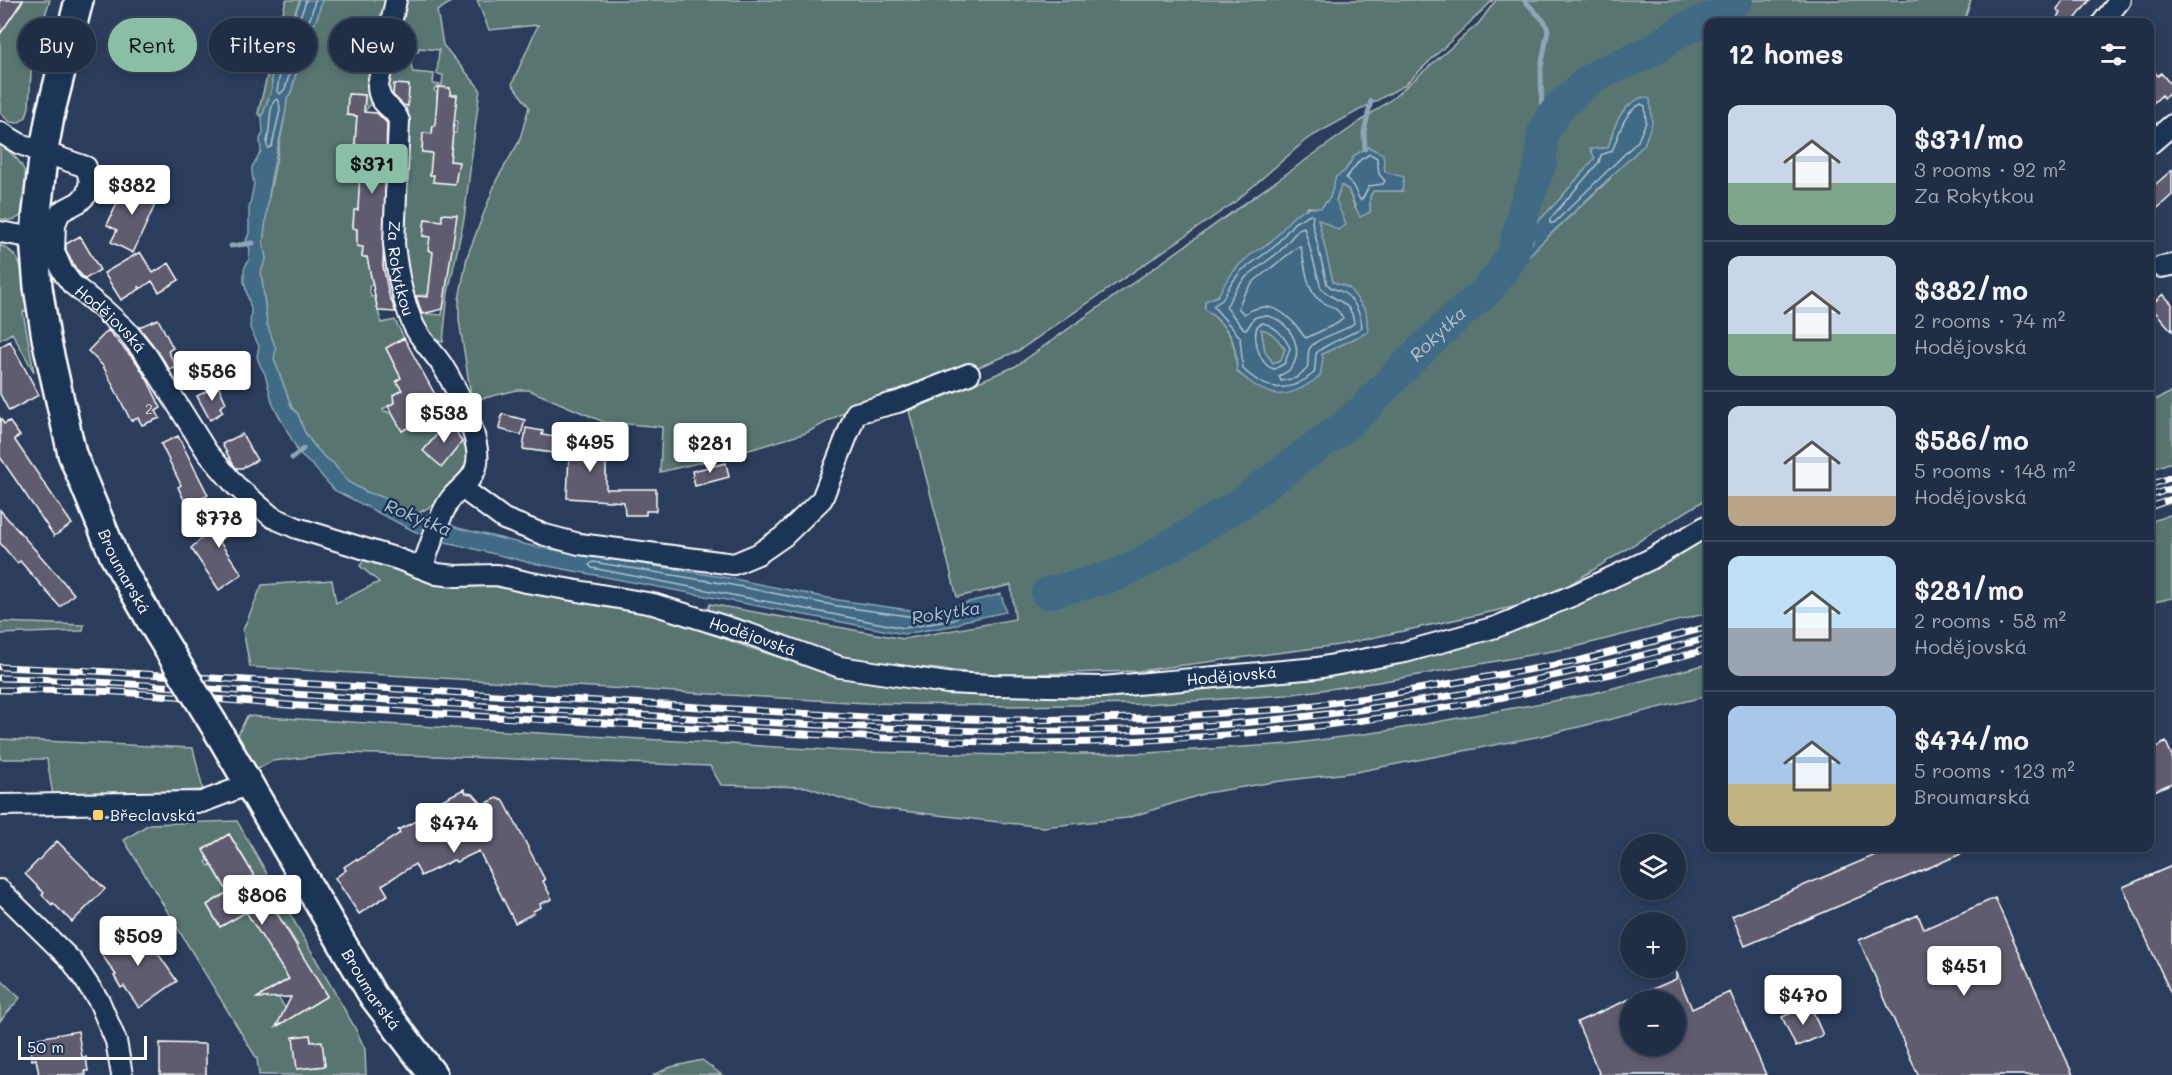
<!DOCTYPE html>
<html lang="en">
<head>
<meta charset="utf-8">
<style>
  body { margin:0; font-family:Mali,sans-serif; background:#2d3a50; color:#f1f3f6; height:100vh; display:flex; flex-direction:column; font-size:22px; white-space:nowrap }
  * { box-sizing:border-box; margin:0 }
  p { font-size:20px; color:#a2a8b3 }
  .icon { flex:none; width:33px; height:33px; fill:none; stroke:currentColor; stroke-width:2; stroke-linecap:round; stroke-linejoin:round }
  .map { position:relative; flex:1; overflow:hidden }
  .panel { position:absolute; left:1704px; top:18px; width:450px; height:834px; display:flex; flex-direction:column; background:#202e45; border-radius:12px; box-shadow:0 3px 9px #0003,0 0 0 2px #3d4a5e }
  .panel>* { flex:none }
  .guide { position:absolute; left:18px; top:18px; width:570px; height:54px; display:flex; gap:12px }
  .buttons { position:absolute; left:1620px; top:834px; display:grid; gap:12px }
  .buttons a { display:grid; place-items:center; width:66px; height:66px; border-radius:50%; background:#202e45; box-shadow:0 3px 9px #0003,0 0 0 2px #3d4a5e; font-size:30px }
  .scale { position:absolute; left:18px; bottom:15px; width:129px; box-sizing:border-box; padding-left:6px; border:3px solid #fff; border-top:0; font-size:16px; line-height:21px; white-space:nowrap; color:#fff; -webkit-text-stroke:4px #1d3557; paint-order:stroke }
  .price { position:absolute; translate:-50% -51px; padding:0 14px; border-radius:6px; background:#fff; color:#222; font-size:20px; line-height:39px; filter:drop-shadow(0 2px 3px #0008) }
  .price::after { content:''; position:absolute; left:50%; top:36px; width:18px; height:14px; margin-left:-9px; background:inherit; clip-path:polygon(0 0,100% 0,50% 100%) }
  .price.selected { background:#8abfa5; color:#111 }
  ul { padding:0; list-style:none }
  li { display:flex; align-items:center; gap:18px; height:150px; padding:0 24px }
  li+li { border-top:2px solid #3d4a5e }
  li span { display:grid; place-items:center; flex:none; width:168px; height:120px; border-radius:12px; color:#555 }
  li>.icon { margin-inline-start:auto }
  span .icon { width:72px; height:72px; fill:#fffc; stroke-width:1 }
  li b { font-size:26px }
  h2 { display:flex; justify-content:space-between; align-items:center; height:72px; padding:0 24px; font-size:26px }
  .pill { padding:0 21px; border-radius:27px; background:#202e45; box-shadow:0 3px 9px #0003,0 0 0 2px #3d4a5e; font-size:21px; line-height:54px }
  .pill.selected { background:#8abfa5; color:#111 }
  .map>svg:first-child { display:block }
  .green { fill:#597572; stroke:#acbab8; stroke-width:1.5; fill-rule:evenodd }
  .water { fill:#3f6a85; stroke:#8ca6b6; stroke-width:1.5; fill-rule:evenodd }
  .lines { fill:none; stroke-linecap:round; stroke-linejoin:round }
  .shore { stroke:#b2c3ce; stroke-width:1.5 }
  .stream { stroke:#8ca6b6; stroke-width:5 }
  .river { stroke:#3f6a85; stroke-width:32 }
  .building { fill:#615c70; stroke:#fff; stroke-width:1.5; fill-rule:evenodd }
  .street-casing { stroke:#fff; stroke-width:24 }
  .secondary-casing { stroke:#fff; stroke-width:32 }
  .street { stroke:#1d3557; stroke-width:20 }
  .secondary { stroke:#1d3557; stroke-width:27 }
  .rail-casing { stroke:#fff; stroke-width:7 }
  .rail { stroke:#1d3557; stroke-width:4.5; stroke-dasharray:14; stroke-linecap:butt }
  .secondary-bridge-casing { stroke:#fff; stroke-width:32; stroke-linecap:butt }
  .secondary-bridge { stroke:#1d3557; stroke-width:27 }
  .poi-dot { fill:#ffd166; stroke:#1d3557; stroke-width:2 }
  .labels { text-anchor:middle; stroke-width:5; stroke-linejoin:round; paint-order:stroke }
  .number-label { font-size:14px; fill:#d8d6db }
  .street-label { font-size:16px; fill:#fff; stroke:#1d3557 }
  .poi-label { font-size:16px; fill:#fff; stroke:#1d3557; text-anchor:start }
  .water-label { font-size:18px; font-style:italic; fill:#b2c3ce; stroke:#1d3557 }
</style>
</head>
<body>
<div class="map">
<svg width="2172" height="1075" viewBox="0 0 2172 1075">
  <rect width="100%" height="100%" fill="#2b3d5c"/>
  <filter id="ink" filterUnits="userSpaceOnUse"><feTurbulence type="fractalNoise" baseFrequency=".0167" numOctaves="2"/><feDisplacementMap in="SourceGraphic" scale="12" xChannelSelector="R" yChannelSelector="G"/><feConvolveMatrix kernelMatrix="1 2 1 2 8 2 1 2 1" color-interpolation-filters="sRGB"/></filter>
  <g filter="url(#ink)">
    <path class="green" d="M23,0H50L32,55L29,107L26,117L18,123L10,122L0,113V34Z
      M286,0H300L282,44L276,69L272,76V89L262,117L258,113Z
      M322,0H390L370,105L364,112L365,95L349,94L347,115L357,116L355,144L357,145V152L363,153L358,210L354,211L353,228L357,229V246L363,247L362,257L383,258L384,272L371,275L373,285L369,286L371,297L375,296L381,323L395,320L404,338L386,348L401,378L397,381L402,390L393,400L394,403L383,409L384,412L387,411L388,413L399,408V426L402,431L443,409L450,419L424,451L442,466L462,442L472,458L439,502L417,514L400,508L382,497L366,492L348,482L333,463L324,457L312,443L304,431L298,414L292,408L274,359L275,349L267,324L261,271L266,259L263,243L268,201L286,110L287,98L291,92L303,48L317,18Z
      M399,0H454L437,11L443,45L480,89L464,219L448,293L443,342L430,339L416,313L442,315L446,288L430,282L428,295L412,296L403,247L406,115L409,86L394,85L393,101L386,98ZM419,48L439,50L437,74L443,75L442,85L433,84L434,74L413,72C410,65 411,58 415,52H418ZM438,87L450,88V95H457L453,120L457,121L456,133L432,131L433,126L437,127L442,101L437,100V92L434,91V89ZM423,133L438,134L452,142L451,154L422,152ZM443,214L454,235L423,236L425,219L442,221Z
      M477,0H1493L1405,85L1307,139L1235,202L1018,351L929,387L856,406L806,433L739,453L660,472L662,427L604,422L529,390H517L472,401L459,320V300L467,257L497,179L519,142L529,107L512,84L538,25L489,30Z
      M1496,0H1971L1964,22H1708V498L1545,600L1339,645L1138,671L991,675L844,659L706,616L710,604L904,639L1015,619L1011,585L957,597L909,411L1016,366L1393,98L1479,23ZM1615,126L1610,179L1537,247L1501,286L1484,285L1509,249L1514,236L1528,232L1559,200L1595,158L1591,149L1608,148ZM1369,147L1385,172L1402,191H1373L1370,196V212L1355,208L1348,189L1341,185L1336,200L1317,218L1333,282L1349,288L1368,331L1258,387L1237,372C1236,340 1230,329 1205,309V301L1218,296L1237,267L1255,252L1269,243L1308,207L1321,208L1330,198L1336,177L1345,171L1355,155Z
      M0,144C8,151 19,158 23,168C27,175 26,183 26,191C25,211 24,224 0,219Z
      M0,245C27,256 24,284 29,309L23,312L34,372L12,333L0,340Z
      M1261,328C1273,332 1278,339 1285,349L1281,360L1273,363L1265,352Z
      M2172,392V462L2150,470V402Z
      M2172,514V598L2150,603V522Z
      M1708,534V613L1575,647L1379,682L1286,695L1145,704L1011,706L866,703L250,667L243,630L262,585L332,580L336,603L379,582L360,566L368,553L432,576L606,603L662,616L750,648L841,677L944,692H1102L1429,653Z
      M0,622L84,625L83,631L0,634Z
      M1708,664V696L1541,736L1356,772L1281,781L1206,793L1127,818L1043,827L868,807L807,787L721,785L710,766L348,753L272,761L253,772L237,737L247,716L864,752L1010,755L1147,753L1290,744L1386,731L1586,695Z
      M0,739L193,748L203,790L53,796L47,759H0Z
      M237,821L355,1028L365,1049L366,1075H259L257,1059L124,840L149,824ZM229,834L247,863L221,879L212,864L209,866L206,862L209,860L203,849ZM254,876L274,907L252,921L246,912L220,927L207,905ZM283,922L298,945L276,959L261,935ZM309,967L327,996L291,1018L279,998L273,997L271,993L273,988ZM310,1035L311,1042H322L325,1066L297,1069L294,1037Z
      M0,979L20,998L0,1021Z
      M702,1060L722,1075H653L671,1067Z"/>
    <path class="water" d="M301,0H322L317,18L303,48L291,92L287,98L286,110L271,178L263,243L266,259L261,271L267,324L276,349L274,359L292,408L298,414L304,431L312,443L324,457L333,463L348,482L366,492L382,497L400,508L417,514L431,516L458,528L536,547L729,578L838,600L916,611L957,605L1001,594L1006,612L963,621L957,625L904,634L527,562L438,540L414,531L334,490L315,468L297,452L296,447L273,405L265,374L260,365L257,357L259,346L250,328L251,309L244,282V269L249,259L250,249L246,241L249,233V209L254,184L252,174V167L261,151L260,139L263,133L262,117L272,89V76L276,69L282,44Z
      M1642,97L1650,99L1652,123L1644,145L1537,247L1501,286L1483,285L1509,249L1514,236L1528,232L1559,200L1595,158L1590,149L1608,148C1616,123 1618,109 1642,97Z
      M1368,147L1383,154L1385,172L1404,177L1402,191H1373L1370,196V212L1360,217L1348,189L1341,185L1336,200L1346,225L1338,230L1318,219L1333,282L1349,288L1366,311L1368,332L1322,354L1323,358L1320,376C1287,402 1268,400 1237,371C1237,340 1230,328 1205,309V301L1218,296C1226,279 1237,265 1253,253C1258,249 1264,247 1269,243C1290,227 1289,206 1321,208L1330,198L1336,177L1345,171L1355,155ZM1261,329C1272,331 1278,339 1285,349L1281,360L1273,363L1265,352Z"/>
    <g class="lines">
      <path class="shore" d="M306,0C304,11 297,21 293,31C286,51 279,72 277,92L280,94L285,89L298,46L311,16L315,0
        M277,99L279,101L280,110L272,146L269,148L267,146C266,140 269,137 269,131C270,120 269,112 274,101Z
        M1641,104L1645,106L1646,122L1638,141L1554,223H1550V219L1599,162L1601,155L1612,151C1620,133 1622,114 1641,104Z
        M1370,154L1377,158L1379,174L1385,181L1383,184L1369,186L1363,198L1360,200L1353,186L1346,178L1360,160Z
        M1310,214L1313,216L1312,222L1327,284C1332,290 1338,289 1344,293C1355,300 1361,315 1362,327C1354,334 1318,347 1316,354C1315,360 1316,366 1314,373C1289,394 1267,392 1243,369L1240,337L1213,306L1222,300L1230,285L1241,271L1274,247L1294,223Z
        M1304,227L1321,288C1331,301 1352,299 1354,323C1344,333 1314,337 1309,350C1307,356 1309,363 1307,369L1296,378L1281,381L1279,376C1283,374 1288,372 1291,368C1309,346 1280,306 1254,318L1247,329H1244L1226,307L1236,289L1247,276L1279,252L1299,229Z
        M1529,238L1533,239L1532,243L1512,265H1508L1507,261L1518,242Z
        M1299,246L1301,248C1305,263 1306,287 1317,298C1328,308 1334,303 1343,318L1338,323L1306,338C1301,334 1299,328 1294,323C1278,306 1264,302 1244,314L1238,308L1244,294L1253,282Z
        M1263,323C1277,327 1284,336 1290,348L1285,363L1275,369C1260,367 1251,337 1258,325Z
        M593,562L727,584L837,606L915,617L957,611L960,614L954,620L904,628L592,568L589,565Z"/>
      <path class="stream" d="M1524,0L1545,22L1548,30L1541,67L1542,135
        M1365,149L1364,132L1371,101
        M231,246L253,243
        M292,458L303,449"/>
      <path class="river" id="s1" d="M1047,593L1111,577L1138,565L1240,504L1304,455L1337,432L1364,409L1410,361L1458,315L1485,292L1500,274L1513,253L1525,206L1541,163L1542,135L1549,121L1560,106L1588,81L1603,72L1646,54L1682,30L1722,13L1737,0"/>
    </g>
    <path class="building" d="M0,0H23L0,34Z
      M2064,0H2090L2073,22H2054L2061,13L2057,9Z
      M2150,66L2158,76L2161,73L2172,86V91L2164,98L2162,95L2150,106Z
      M394,84L409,85L408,106L403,105L393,95Z
      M438,87L450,88V95H457L450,161L459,162L455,184L433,182L434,175H430L432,153L422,152L423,133L432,134L433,126H435Z
      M348,94L365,95L364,112L377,113L387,123L383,266L389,295L396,312L378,311L367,257H362L363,247L357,246V229L353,228L354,210H358L361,153L357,152L358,145L355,144L357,116L347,115Z
      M2172,170V195L2150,215V189Z
      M127,182L159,196L133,253L111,242L117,230L107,225Z
      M442,214L457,215L443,309L422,314L416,296L428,297L433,252L428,250L430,237L423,236L425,219L442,221Z
      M80,236L100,270L85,279L76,269L66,250V244Z
      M140,252L153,273L169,263L179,280L159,292L152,281L142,288L139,287L140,289L121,300L104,273Z
      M2163,294L2172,304V331L2150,306Z
      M158,319L173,348L168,351L176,367L170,370L156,349L139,327Z
      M108,330L137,363L148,381L161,408L156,411L160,418L142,425L138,418L131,421L103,366L88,351Z
      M404,338L443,409L402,431L388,406L394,403L393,395L402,390L396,381L401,378L386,348Z
      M10,341L39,395L9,411L0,394V347Z
      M218,385L226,403L220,407L223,412L210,420L197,396Z
      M502,414L525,420L521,435L499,429Z
      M0,418L4,424L9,421L20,436L14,439L72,524L54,536L0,457Z
      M450,419L462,442L442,467L423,451Z
      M526,428L543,431L542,435L606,445V489H656V511H646V515H625L624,502L567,498L569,455L523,449Z
      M242,434L257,460L242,468H236L233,464L222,444Z
      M178,436L208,495L195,502L193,498L185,502L178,487L181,485L161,444Z
      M726,463L729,477L695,486L692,471Z
      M227,500L242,522L219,541L242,574L219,590L191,548L223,519L215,509Z
      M0,510L74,594L60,607L20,561L17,563L0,543Z
      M2166,742L2172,756V783L2150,793V750Z
      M464,789L466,793L473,794L483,805L497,798L504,801L545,880L543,881L552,899L540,904L541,907L533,911L534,913L515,923L479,851L456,862L454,860L421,876L415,864L382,885L388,895L359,914L335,878L346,870L344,867L356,859L357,861L400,833L398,830L431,814L428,807Z
      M229,834L327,996L276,1027L291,997L257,998L289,979L246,912L220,927L207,905L228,892L203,850Z
      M57,841L105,889L72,922L53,903L52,905L42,895L44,893L25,874Z
      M1892,848H1975L1745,946L1732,916Z
      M2172,866V996L2123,887Z
      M1995,898L2073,1075H1918L1859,940L1918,915L1924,929Z
      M139,926L177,981L139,1008L124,986L121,988L114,976L116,975L100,952Z
      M1676,971L1692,1009L1730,992L1766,1075H1600L1577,1022L1676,979ZM1630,1000H1676V1046H1630Z
      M1810,1005L1823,1035L1796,1047L1782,1017Z
      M78,1031L82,1057H86L88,1071H85L86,1075H39L36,1059L32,1060L30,1047L33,1046L32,1039Z
      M310,1035L311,1042L322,1041L325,1066L297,1069L293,1037Z
      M160,1043L206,1044V1075H160Z"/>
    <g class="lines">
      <g class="street-casing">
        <g id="street">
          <path id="s2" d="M396,0L378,85C378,107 394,105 399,121L394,244C397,272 402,299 413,324C420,340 433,351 442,365C456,387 481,438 477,463C475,478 462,486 453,496C440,510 430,549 422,567"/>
          <path d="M2103,22L2120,0"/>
          <path id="s3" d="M0,132L20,144L86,167L90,181L87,194L79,202L60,212L55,224L54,252L63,272L72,284L103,309L126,330L147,356L207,452L235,485L272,517L297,528L398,559L437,574L456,576L497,575L526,582L653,604L749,634L840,667L947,683L992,685L1102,687L1317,668L1405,652L1496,627L1574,595L1651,559L1708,525"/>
          <path d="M2150,144L2172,125"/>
          <path d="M0,232L34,238"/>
          <path d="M2161,267L2172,265"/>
          <path d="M462,488L504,519L545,535L579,544L734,564L758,554L784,536L822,499L856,413L898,402L969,374"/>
          <path d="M0,805L202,802L247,785"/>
          <path d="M0,890L72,961L99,1001L116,1041L122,1075"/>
        </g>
      </g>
      <g class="secondary-casing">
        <g id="secondary">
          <path id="s4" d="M79,0L51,111L44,150L34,238L38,287L46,338L72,454L114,556L151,621"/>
          <path id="s5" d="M213,723L373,996L433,1075"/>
        </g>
      </g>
      <use href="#street" class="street"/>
      <use href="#secondary" class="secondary"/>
      <g class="rail-casing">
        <path id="rail" d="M2150,485L2172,477
          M2150,496L2172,488
          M2150,507L2172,499
          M0,667L94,671L866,717L1011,720L1146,718L1287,709L1373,697L1578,661L1708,627
          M0,678C87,680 172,687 259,692C420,702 580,712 741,721C876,728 1012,735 1147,729C1336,721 1526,688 1708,638
          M0,690C32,690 63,690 95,691C164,694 233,701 302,706C463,715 624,725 785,733C905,739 1026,747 1147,740C1337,731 1526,700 1708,649"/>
      </g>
      <use href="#rail" class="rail"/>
      <g class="secondary-bridge-casing">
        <path id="secondary-bridge" d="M151,621L213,723"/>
      </g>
      <use href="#secondary-bridge" class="secondary-bridge"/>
    </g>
  </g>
  <rect class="poi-dot" x="92" y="809" width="12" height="12" rx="3"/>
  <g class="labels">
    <g class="number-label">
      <text x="149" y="414">2</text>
    </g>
    <g class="street-label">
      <text dy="6" stroke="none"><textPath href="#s2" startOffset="278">Za Rokytkou</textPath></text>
      <text dy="6" stroke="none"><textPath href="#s3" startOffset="284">Hodějovská</textPath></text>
      <text dy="6" stroke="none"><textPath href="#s4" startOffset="591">Broumarská</textPath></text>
      <text dy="6" stroke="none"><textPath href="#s3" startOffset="1040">Hodějovská</textPath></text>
      <text dy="6" stroke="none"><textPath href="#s3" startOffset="1526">Hodějovská</textPath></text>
      <text dy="6" stroke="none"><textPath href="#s5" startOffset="310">Broumarská</textPath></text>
    </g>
    <g class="poi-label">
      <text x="110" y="821">Břeclavská</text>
    </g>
    <g class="water-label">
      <text dy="6" stroke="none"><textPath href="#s1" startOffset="476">Rokytka</textPath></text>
      <text transform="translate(418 518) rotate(22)" y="6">Rokytka</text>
      <text transform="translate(946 613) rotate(-9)" y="6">Rokytka</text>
    </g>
  </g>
</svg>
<div class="buttons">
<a><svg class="icon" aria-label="layers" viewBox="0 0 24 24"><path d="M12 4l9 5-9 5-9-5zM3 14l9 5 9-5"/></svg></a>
<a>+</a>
<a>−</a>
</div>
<div class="scale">50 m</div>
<b class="price selected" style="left:372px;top:195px">$371</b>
<b class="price" style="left:132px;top:216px">$382</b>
<b class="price" style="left:212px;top:402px">$586</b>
<b class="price" style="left:444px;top:444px">$538</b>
<b class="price" style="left:590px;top:473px">$495</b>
<b class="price" style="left:710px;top:474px">$281</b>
<b class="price" style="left:219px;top:549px">$778</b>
<b class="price" style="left:454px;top:854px">$474</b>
<b class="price" style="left:262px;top:926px">$806</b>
<b class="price" style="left:138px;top:967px">$509</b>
<b class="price" style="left:1964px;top:997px">$451</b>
<b class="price" style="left:1803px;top:1026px">$470</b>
<div class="guide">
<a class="pill">Buy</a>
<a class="pill selected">Rent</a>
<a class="pill">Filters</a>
<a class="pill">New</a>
</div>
<section class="panel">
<h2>12 homes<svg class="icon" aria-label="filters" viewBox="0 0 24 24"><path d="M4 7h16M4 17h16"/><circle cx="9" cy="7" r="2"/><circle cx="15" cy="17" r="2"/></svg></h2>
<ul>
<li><span style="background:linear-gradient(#c9d6e8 65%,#7fa58c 0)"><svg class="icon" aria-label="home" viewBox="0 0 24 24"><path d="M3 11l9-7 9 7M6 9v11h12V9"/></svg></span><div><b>$371/mo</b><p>3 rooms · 92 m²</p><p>Za Rokytkou</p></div></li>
<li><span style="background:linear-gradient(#c9d6e8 65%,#7fa58c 0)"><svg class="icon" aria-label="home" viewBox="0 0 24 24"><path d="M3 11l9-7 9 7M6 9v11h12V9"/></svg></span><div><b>$382/mo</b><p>2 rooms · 74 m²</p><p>Hodějovská</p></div></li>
<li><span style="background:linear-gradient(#c9d6e8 75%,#b9a48a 0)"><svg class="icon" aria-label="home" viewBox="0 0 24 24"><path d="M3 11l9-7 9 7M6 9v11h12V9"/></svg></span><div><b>$586/mo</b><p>5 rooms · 148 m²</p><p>Hodějovská</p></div></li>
<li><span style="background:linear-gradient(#bfe0f5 60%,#9aa5b1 0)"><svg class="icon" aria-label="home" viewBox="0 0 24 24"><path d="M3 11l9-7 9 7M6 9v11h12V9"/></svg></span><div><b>$281/mo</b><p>2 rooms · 58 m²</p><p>Hodějovská</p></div></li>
<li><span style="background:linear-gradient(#a9c7e8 65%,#c2b280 0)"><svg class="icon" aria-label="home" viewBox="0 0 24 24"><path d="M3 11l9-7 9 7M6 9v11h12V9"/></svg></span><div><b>$474/mo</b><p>5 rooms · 123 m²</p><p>Broumarská</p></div></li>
</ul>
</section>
</div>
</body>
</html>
